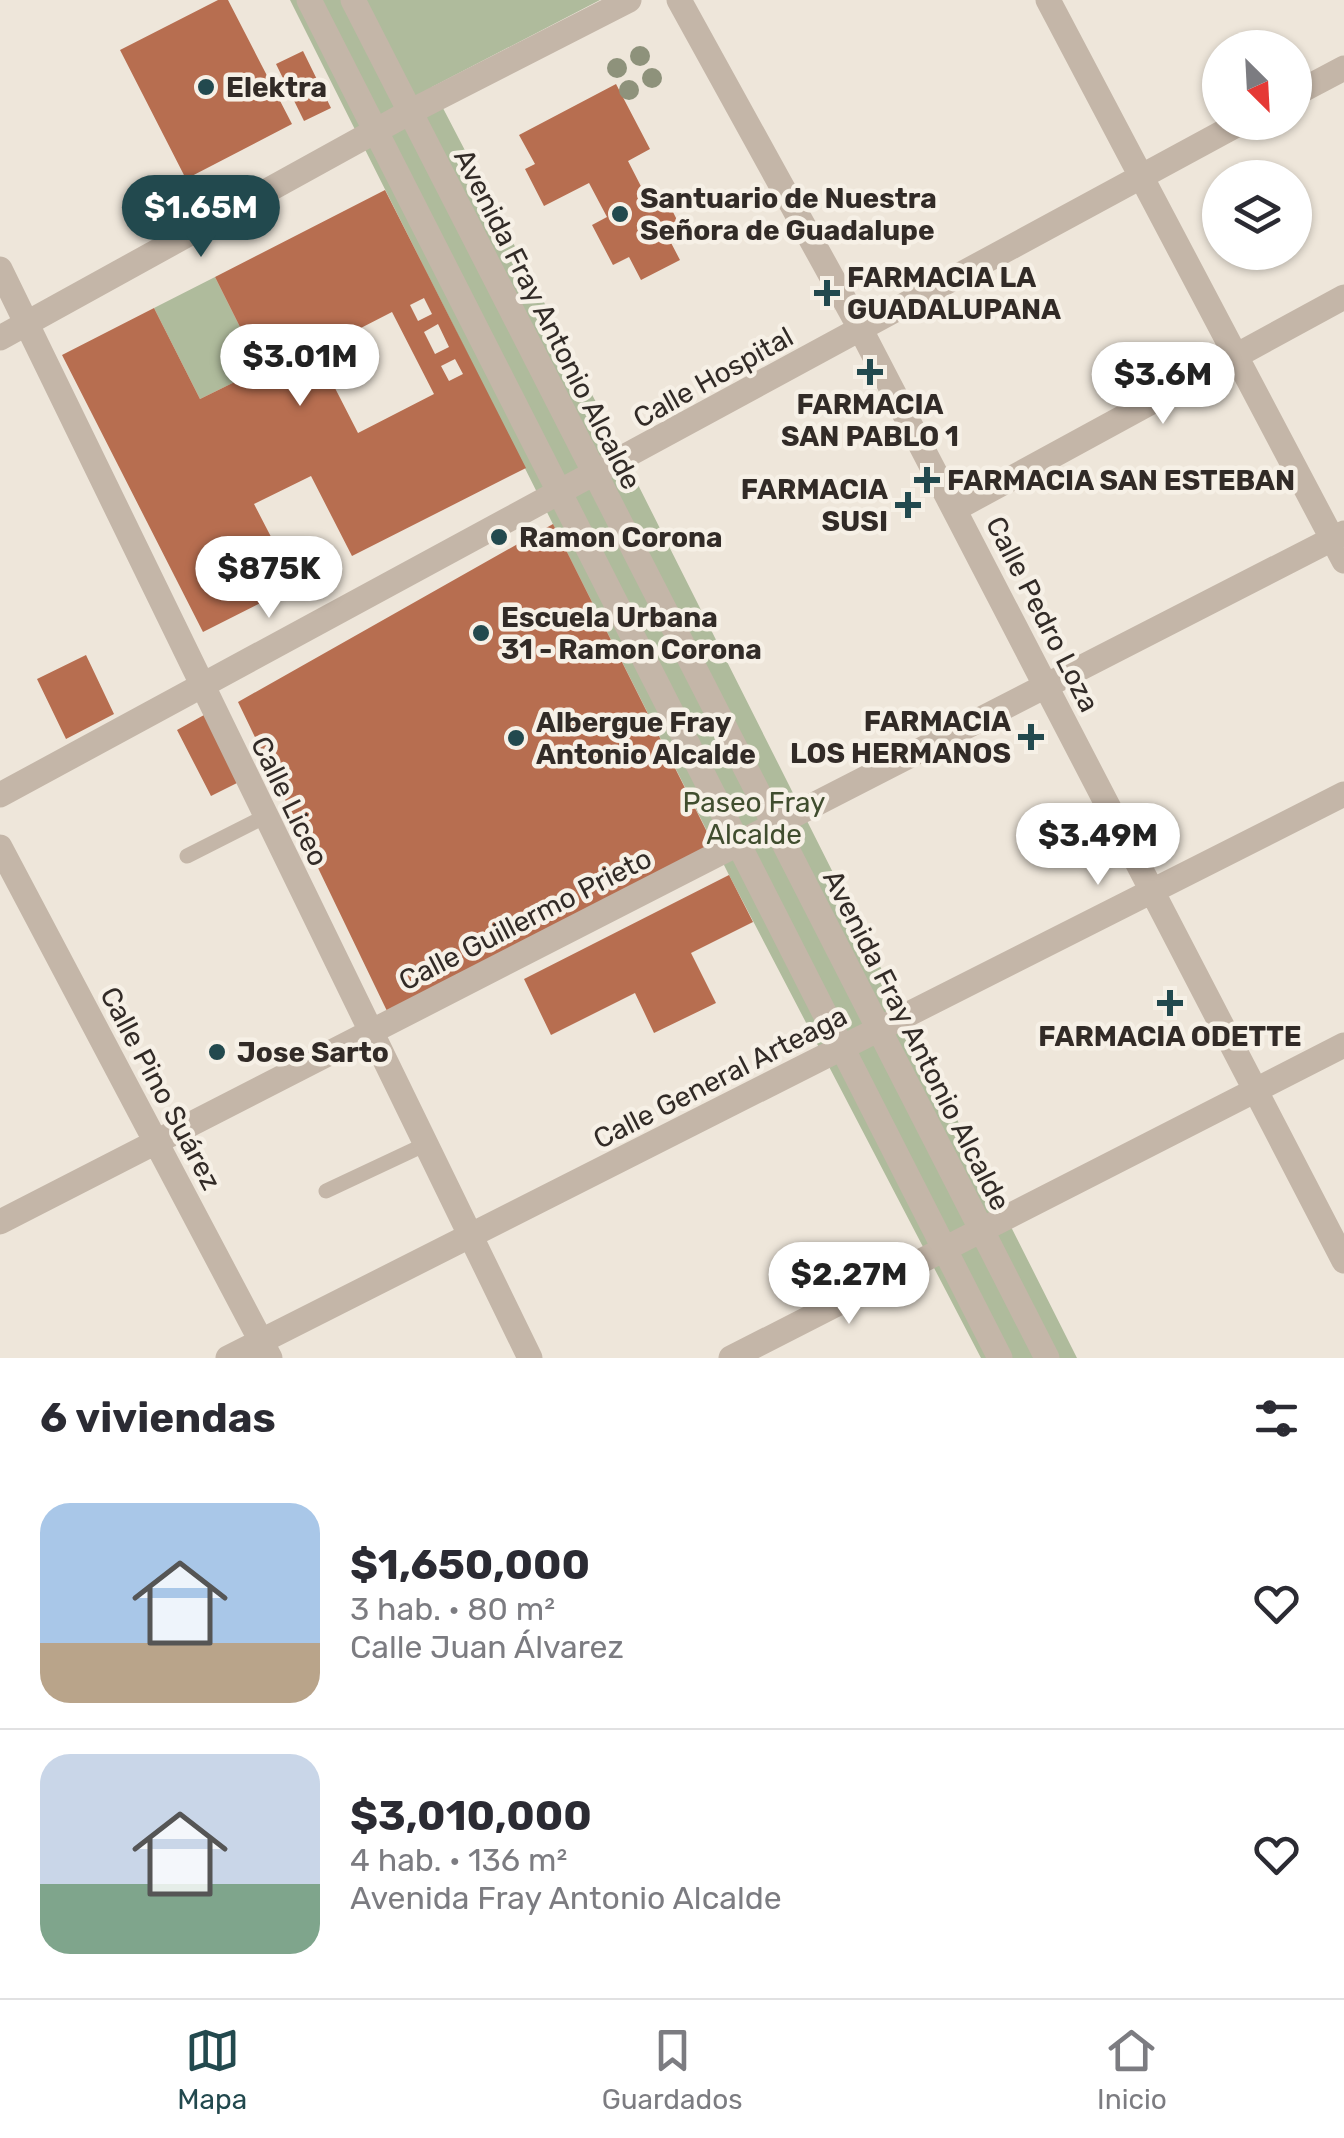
<!DOCTYPE html>
<html lang="es">
<head>
<meta charset="utf-8">
<style>
  body { margin:0; font-family:Rubik,sans-serif; background:#f2f2f3; color:#2b2b33; height:100vh; display:flex; flex-direction:column; font-size:38px; white-space:nowrap }
  * { box-sizing:border-box; margin:0 }
  p { font-size:32px; color:#7c7c81 }
  .icon { flex:none; width:55px; height:55px; fill:none; stroke:currentColor; stroke-width:2; stroke-linecap:round; stroke-linejoin:round }
  .map { position:relative; height:1358px; overflow:hidden }
  .drawer { display:flex; flex-direction:column; background:#fff; flex:1 }
  .drawer>* { flex:none }
  .needle { width:65px; rotate:156deg }
  .buttons { position:absolute; left:1202px; top:30px; display:grid; gap:20px }
  .buttons a { display:grid; place-items:center; width:110px; height:110px; border-radius:50%; background:#fff; box-shadow:0 2px 8px #0004; font-size:50px }
  .price { position:absolute; translate:-50% -85px; padding:0 22px; border-radius:35px; background:#fff; color:#222; font-size:32px; line-height:65px; filter:drop-shadow(0 2px 5px #0008) }
  .price::after { content:''; position:absolute; left:50%; top:60px; width:30px; height:22px; margin-left:-15px; background:inherit; clip-path:polygon(0 0,100% 0,50% 100%) }
  .price.active { background:#22494e; color:#fff }
  ul { padding:0; list-style:none }
  li { display:flex; align-items:center; gap:30px; height:250px; padding:0 40px }
  li+li { border-top:2px solid #e1e1e2 }
  li span { display:grid; place-items:center; flex:none; width:280px; height:200px; border-radius:30px; color:#555 }
  li>.icon { margin-inline-start:auto }
  span .icon { width:120px; height:120px; fill:#fffc; stroke-width:1 }
  li b { font-size:42px }
  h2 { display:flex; justify-content:space-between; align-items:center; height:120px; padding:0 40px; font-size:42px }
  .menu { display:flex; justify-content:space-around; align-items:center; height:140px; border-top:2px solid #e1e1e2; background:#fff; font-size:28px; color:#7c7c81 }
  .menu a { display:grid; justify-items:center; gap:5px }
  .menu .active { color:#22494e }
  .map>svg:first-child { display:block }
  .green { fill:#afbb9c }
  .building { fill:#b76e50; fill-rule:evenodd }
  .lines { fill:none; stroke-linecap:round; stroke-linejoin:round }
  .service { stroke:#c4b6a8; stroke-width:15 }
  .minor { stroke:#c4b6a8; stroke-width:25 }
  .tree { fill:#8e927b }
  .poi-dot { fill:#22494e; stroke:#f6f0e6; stroke-width:4 }
  .labels { text-anchor:middle; stroke-width:9; stroke-linejoin:round; paint-order:stroke }
  .poi-label { font-size:28px; font-weight:bold; fill:#322b27; stroke:#f6f0e6; text-anchor:start }
  .street-label { font-size:28px; fill:#322b27; stroke:#f6f0e6 }
  .park-label { font-size:28px; fill:#404d2e; stroke:#f6f0e6 }
</style>
</head>
<body>
<div class="map">
<svg width="1344" height="1358" viewBox="0 0 1344 1358">
  <rect width="100%" height="100%" fill="#eee6da"/>
  <path class="green" d="M290,0H600L432,87L611,431L1077,1358H981L729,875Z
    M215,277L261,369L200,399L154,308Z"/>
  <path class="building" d="M218,0H228L292,124L186,179L120,50Z
    M303,51L331,108L304,121L276,64Z
    M616,84L650,149L628,161L647,198L662,190L682,230L668,237L680,260L641,280L629,257L613,265L592,225L607,217L589,183L544,206L525,169L535,164L519,135Z
    M385,190L526,468L352,556L311,476L254,504L296,585L203,632L62,355L154,308L200,399L261,369L215,277ZM424,298L432,314L418,321L410,305ZM392,312L434,394L358,433L316,351ZM438,324L449,347L435,354L424,332ZM455,359L463,374L449,381L441,366Z
    M553,524L713,844L387,1011L238,702Z
    M86,655L114,714L66,739L37,679Z
    M204,715L239,782L211,796L177,730Z
    M729,875L753,922L691,953L716,1003L654,1033L635,993L551,1035L524,979Z"/>
  <g class="lines">
    <path class="service" d="M187,856L264,817
      M326,1191L424,1145"/>
    <path class="minor" d="M309,0L1000,1358
      M353,0L1047,1358
      M679,0L861,330L1344,1261
      M1048,0L1344,561
      M1295,94L1344,68
      M0,269L530,1358
      M0,338L408,113L629,0
      M955,509L1344,297
      M0,795L1242,122
      M0,847L270,1358
      M0,1222L1344,533
      M228,1358L1344,794
      M731,1358L1344,1045"/>
  </g>
  <g class="tree">
    <circle cx="640" cy="56" r="10"/>
    <circle cx="617" cy="68" r="10"/>
    <circle cx="652" cy="78" r="10"/>
    <circle cx="629" cy="90" r="10"/>
  </g>
  <g class="poi-dot">
    <circle cx="206" cy="87" r="10"/>
    <circle cx="620" cy="214" r="10"/>
    <path d="M822 278h10v10h10v10h-10v10h-10v-10h-10v-10h10z"/>
    <path d="M865 357h10v10h10v10h-10v10h-10v-10h-10v-10h10z"/>
    <path d="M922 465h10v10h10v10h-10v10h-10v-10h-10v-10h10z"/>
    <path d="M903 490h10v10h10v10h-10v10h-10v-10h-10v-10h10z"/>
    <circle cx="499" cy="537" r="10"/>
    <circle cx="481" cy="633" r="10"/>
    <path d="M1026 722h10v10h10v10h-10v10h-10v-10h-10v-10h10z"/>
    <circle cx="516" cy="738" r="10"/>
    <path d="M1165 988h10v10h10v10h-10v10h-10v-10h-10v-10h10z"/>
    <circle cx="217" cy="1052" r="10"/>
  </g>
  <g class="labels">
    <g class="poi-label">
      <text x="226" y="97">Elektra</text>
      <text x="640" y="208">Santuario de Nuestra<tspan x="640" dy="32">Señora de Guadalupe</tspan></text>
      <text x="847" y="287">FARMACIA LA<tspan x="847" dy="32">GUADALUPANA</tspan></text>
      <text x="870" y="414" text-anchor="middle">FARMACIA<tspan x="870" dy="32">SAN PABLO 1</tspan></text>
      <text x="947" y="490">FARMACIA SAN ESTEBAN</text>
      <text x="888" y="499" text-anchor="end">FARMACIA<tspan x="888" dy="32">SUSI</tspan></text>
      <text x="519" y="547">Ramon Corona</text>
      <text x="501" y="627">Escuela Urbana<tspan x="501" dy="32">31 - Ramon Corona</tspan></text>
      <text x="1011" y="731" text-anchor="end">FARMACIA<tspan x="1011" dy="32">LOS HERMANOS</tspan></text>
      <text x="536" y="732">Albergue Fray<tspan x="536" dy="32">Antonio Alcalde</tspan></text>
      <text x="1170" y="1046" text-anchor="middle">FARMACIA ODETTE</text>
      <text x="237" y="1062">Jose Sarto</text>
    </g>
    <g class="street-label">
      <text transform="translate(548 319) rotate(63)" y="10">Avenida Fray Antonio Alcalde</text>
      <text transform="translate(713 377) rotate(-29)" y="10">Calle Hospital</text>
      <text transform="translate(1043 614) rotate(63)" y="10">Calle Pedro Loza</text>
      <text transform="translate(290 801) rotate(64)" y="10">Calle Liceo</text>
      <text transform="translate(525 919) rotate(-27)" y="10">Calle Guillermo Prieto</text>
      <text transform="translate(917 1040) rotate(63)" y="10">Avenida Fray Antonio Alcalde</text>
      <text transform="translate(720 1077) rotate(-27)" y="10">Calle General Arteaga</text>
      <text transform="translate(161 1088) rotate(62)" y="10">Calle Pino Suárez</text>
    </g>
    <g class="park-label">
      <text x="754" y="812">Paseo Fray<tspan x="754" dy="32">Alcalde</tspan></text>
    </g>
  </g>
</svg>
<div class="buttons">
<a><svg class="needle" viewBox="-14 -14 28 28"><path d="M0-13l5 13h-10z" fill="#e53935"/><path d="M0 13l5-13h-10z" fill="#7c7c81"/></svg></a>
<a><svg class="icon" aria-label="layers" viewBox="0 0 24 24"><path d="M12 4l9 5-9 5-9-5zM3 14l9 5 9-5"/></svg></a>
</div>
<b class="price active" style="left:201px;top:260px">$1.65M</b>
<b class="price" style="left:300px;top:409px">$3.01M</b>
<b class="price" style="left:1163px;top:427px">$3.6M</b>
<b class="price" style="left:269px;top:621px">$875K</b>
<b class="price" style="left:1098px;top:888px">$3.49M</b>
<b class="price" style="left:849px;top:1327px">$2.27M</b>
</div>
<section class="drawer">
<h2>6 viviendas<svg class="icon" aria-label="filters" viewBox="0 0 24 24"><path d="M4 7h16M4 17h16"/><circle cx="9" cy="7" r="2"/><circle cx="15" cy="17" r="2"/></svg></h2>
<ul>
<li><span style="background:linear-gradient(#a9c7e8 70%,#b9a48a 0)"><svg class="icon" aria-label="home" viewBox="0 0 24 24"><path d="M3 11l9-7 9 7M6 9v11h12V9"/></svg></span><div><b>$1,650,000</b><p>3 hab. · 80 m²</p><p>Calle Juan Álvarez</p></div><svg class="icon" aria-label="heart" viewBox="0 0 24 24"><path d="M12 20l-8-8c-3-5 5-10 8-4 3-6 11-1 8 4z"/></svg></li>
<li><span style="background:linear-gradient(#c9d6e8 65%,#7fa58c 0)"><svg class="icon" aria-label="home" viewBox="0 0 24 24"><path d="M3 11l9-7 9 7M6 9v11h12V9"/></svg></span><div><b>$3,010,000</b><p>4 hab. · 136 m²</p><p>Avenida Fray Antonio Alcalde</p></div><svg class="icon" aria-label="heart" viewBox="0 0 24 24"><path d="M12 20l-8-8c-3-5 5-10 8-4 3-6 11-1 8 4z"/></svg></li>
</ul>
</section>
<nav class="menu">
<a class="active"><svg class="icon" aria-label="map" viewBox="0 0 24 24"><path d="M3 6l6-2 6 2 6-2v14l-6 2-6-2-6 2zM9 4v14M15 6v14"/></svg>Mapa</a>
<a><svg class="icon" aria-label="saved" viewBox="0 0 24 24"><path d="M7 4h10v16l-5-4-5 4z"/></svg>Guardados</a>
<a><svg class="icon" aria-label="home" viewBox="0 0 24 24"><path d="M3 11l9-7 9 7M6 9v11h12V9"/></svg>Inicio</a>
</nav>
</body>
</html>
